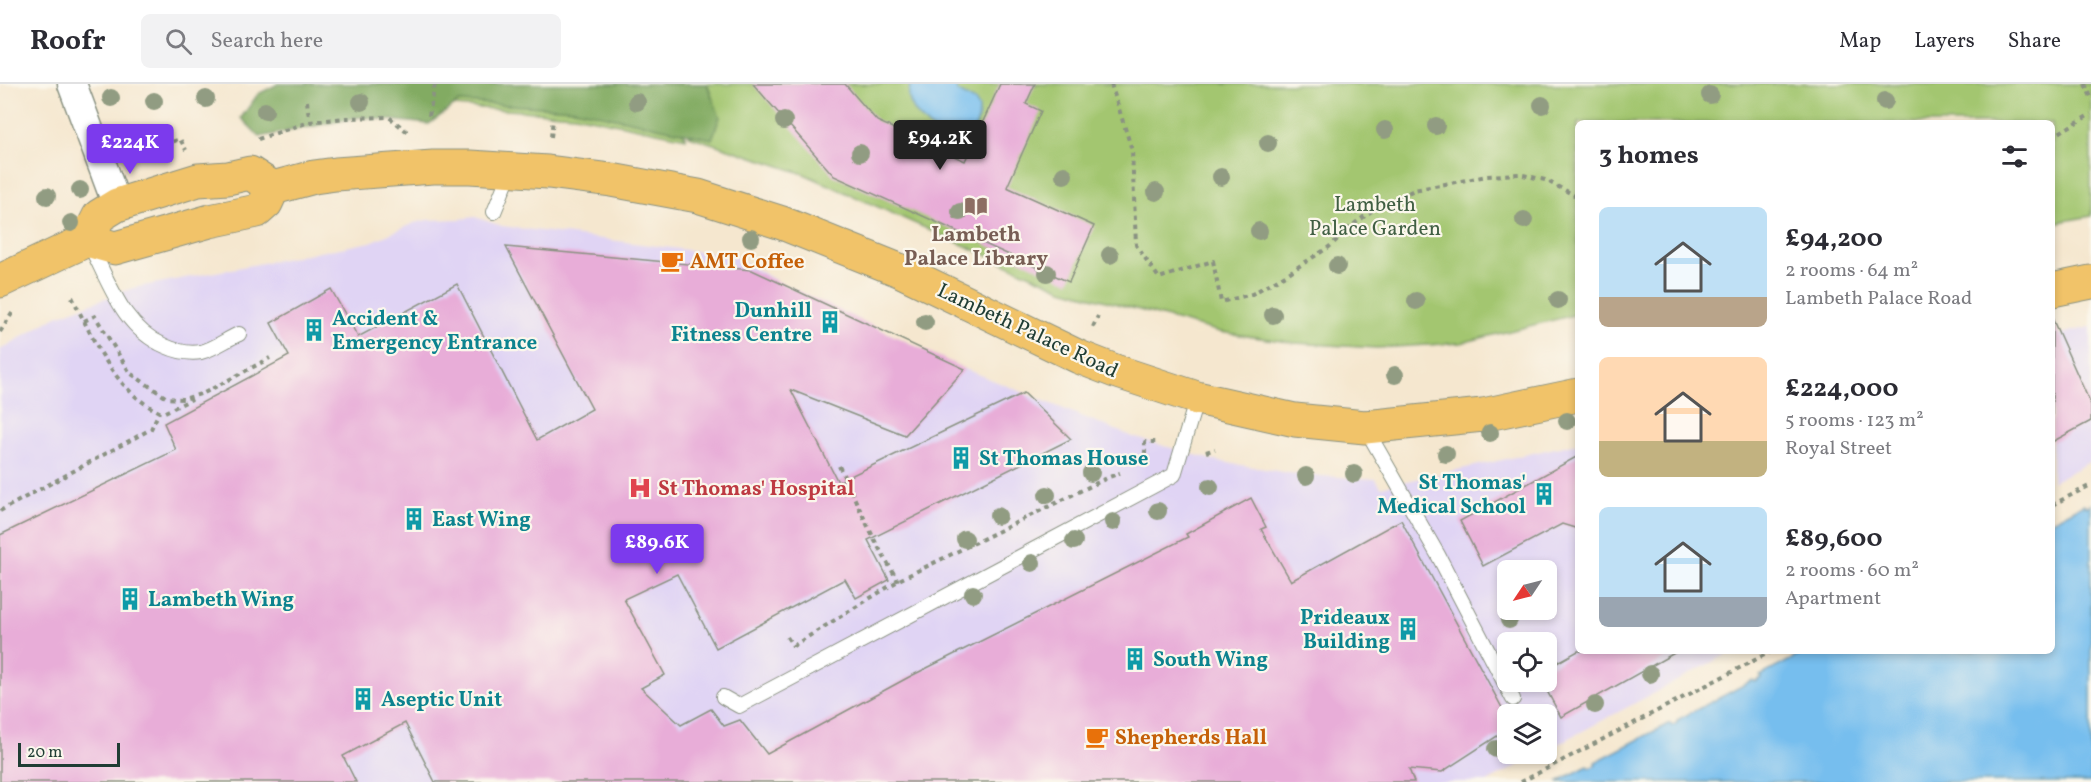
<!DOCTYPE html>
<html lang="en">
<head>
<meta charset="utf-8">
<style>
  body { margin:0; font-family:Vollkorn,serif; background:#f2f2f3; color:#2b2b33; height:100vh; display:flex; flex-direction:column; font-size:22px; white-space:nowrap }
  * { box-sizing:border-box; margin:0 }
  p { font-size:20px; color:#7c7c81 }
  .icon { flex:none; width:33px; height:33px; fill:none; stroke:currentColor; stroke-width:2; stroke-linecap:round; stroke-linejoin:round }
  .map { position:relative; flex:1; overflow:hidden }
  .drawer { position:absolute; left:1575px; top:36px; width:480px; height:534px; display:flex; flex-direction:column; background:#fff; border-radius:9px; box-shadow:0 3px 9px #0003 }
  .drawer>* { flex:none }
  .needle { width:39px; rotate:235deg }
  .controls { position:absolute; left:1497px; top:476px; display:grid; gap:12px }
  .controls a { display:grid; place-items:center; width:60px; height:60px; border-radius:9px; background:#fff; box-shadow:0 3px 9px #0003; font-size:30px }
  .scale { position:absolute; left:18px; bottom:15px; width:102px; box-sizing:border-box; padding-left:6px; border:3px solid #1f3d34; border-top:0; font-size:16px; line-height:21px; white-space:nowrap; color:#1f3d34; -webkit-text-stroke:4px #fbf7ec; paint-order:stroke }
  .price { position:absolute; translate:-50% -51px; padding:0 14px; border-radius:6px; background:#7c3aed; color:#fff; font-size:20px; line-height:39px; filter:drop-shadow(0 2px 3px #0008) }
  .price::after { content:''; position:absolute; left:50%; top:36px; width:18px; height:14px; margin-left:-9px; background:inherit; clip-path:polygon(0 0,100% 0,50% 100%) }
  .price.active { background:#222; color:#fff }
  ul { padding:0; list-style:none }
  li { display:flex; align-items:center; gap:18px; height:150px; padding:0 24px }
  li span { display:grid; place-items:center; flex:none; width:168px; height:120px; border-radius:9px; color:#555 }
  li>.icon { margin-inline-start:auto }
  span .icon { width:72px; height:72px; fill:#fffc; stroke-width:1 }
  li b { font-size:26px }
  h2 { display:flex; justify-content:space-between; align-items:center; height:72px; padding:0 24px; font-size:26px }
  header { display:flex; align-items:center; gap:36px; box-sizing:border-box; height:84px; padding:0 30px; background:#fff; border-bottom:2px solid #e1e1e2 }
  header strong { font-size:28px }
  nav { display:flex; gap:33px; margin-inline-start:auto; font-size:21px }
  .search { width:420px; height:54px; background:#f2f2f3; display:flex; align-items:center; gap:15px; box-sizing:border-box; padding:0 21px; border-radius:9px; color:#7c7c81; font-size:22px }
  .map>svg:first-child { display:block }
  .built { fill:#e0d4f4; fill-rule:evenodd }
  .green { fill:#a3c66f; stroke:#618252; stroke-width:1.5 }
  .forest { fill:#82ab62; stroke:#50744b; stroke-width:1.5 }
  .water { fill:#76beee; stroke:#4a7e91; stroke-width:1.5 }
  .building { fill:#e8add8 }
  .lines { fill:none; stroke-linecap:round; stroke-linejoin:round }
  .lane-casing { stroke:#8a9282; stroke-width:16 }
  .street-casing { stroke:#8a9282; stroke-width:31 }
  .primary-casing { stroke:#8a9282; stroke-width:35 }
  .path { stroke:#8a9282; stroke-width:4; stroke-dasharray:4.5 4.5; stroke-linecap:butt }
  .lane { stroke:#fff; stroke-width:14 }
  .street { stroke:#fff; stroke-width:28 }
  .primary { stroke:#f1c369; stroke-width:33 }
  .tree { fill:#919c82 }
  .labels { text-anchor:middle; stroke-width:4.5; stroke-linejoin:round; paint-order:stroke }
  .park-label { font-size:21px; fill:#405f43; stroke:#fbf7ec }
  .education-label { font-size:21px; font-weight:bold; fill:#785e54; stroke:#fbf7ec }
  .food-label { font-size:21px; font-weight:bold; fill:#c56008; stroke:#fbf7ec; text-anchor:start }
  .culture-label { font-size:21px; font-weight:bold; fill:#0d838f; stroke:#fbf7ec; text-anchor:start }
  .street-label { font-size:21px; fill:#1f3d34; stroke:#fbf7ec }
  .health-label { font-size:21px; font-weight:bold; fill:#be3a42; stroke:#fbf7ec; text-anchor:start }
</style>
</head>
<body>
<header>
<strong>Roofr</strong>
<div class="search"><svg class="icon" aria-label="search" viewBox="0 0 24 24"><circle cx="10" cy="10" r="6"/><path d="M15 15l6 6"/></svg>Search here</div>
<nav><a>Map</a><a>Layers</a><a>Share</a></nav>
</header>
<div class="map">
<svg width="2091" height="698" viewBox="0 0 2091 698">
  <rect width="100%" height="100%" fill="#fbf7ec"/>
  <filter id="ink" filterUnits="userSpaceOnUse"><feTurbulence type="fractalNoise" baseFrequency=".0167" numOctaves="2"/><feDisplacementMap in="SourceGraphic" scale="12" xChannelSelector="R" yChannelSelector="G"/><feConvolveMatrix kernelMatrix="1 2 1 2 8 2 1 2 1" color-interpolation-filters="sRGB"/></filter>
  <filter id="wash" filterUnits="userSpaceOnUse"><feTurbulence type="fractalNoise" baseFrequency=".008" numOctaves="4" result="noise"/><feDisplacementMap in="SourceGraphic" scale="24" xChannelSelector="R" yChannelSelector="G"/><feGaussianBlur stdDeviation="1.35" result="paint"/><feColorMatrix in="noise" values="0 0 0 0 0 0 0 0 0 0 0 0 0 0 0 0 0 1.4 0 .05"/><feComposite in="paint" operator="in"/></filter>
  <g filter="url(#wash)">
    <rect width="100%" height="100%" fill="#f5e7cf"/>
    <path class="built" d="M475,133L502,142L733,172L777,197L965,285L1133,353L1216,377L1301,391L1376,395L1381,403L1578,359V567H1733L1547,666L1546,630H1508V669H1542L1487,698H0V266L57,232L133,204L371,158L414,139L427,136L460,135ZM1508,486H1546V525H1508ZM1508,558H1546V597H1508Z
      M2091,243V377L2052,398V252Z"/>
    <path class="green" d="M654,0L686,54L575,31L454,22L450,14Z
      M660,0H2091V132L2052,139V39H1578V230L1461,259L1377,264L1295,259L1220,248L1062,205L804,90L689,52Z"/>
    <path class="forest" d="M278,0H707L720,33L712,55L574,25L459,18L429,40L360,33L260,53L241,34L258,10Z"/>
    <path class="water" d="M910,0H956L957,7L975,17L979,24C979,79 916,46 909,14C908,9 910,5 910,0Z
      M2084,420L2086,423L2091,420V698H1557L1588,682L1590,684L1596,681L1595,678L1670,639L1672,642L1678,638L1677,636L1753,596L1754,598L1761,594L1760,592L1807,567H2052V437Z"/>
    <g id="blocks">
      <path class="building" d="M753,0H845L877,37L965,77L1000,0H1035L1026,20L1041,27L1007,103L1094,142L1069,198L834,92Z
        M506,163L752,186L965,285L905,351L791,306L838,398L1024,309L1071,355L868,456L889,496L856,514L845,495L716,564L677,490L624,515L665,591L641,604L681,641L711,625L724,642L740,636L767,670L909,593L1188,453L1186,450L1251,414L1266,443L1261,445L1291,497L1401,436L1508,635V645L1442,688L1409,685L1414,698H435L405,639L343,672L356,698H0V451L176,366L164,339L289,272L271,239L331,205L358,253L457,200L537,356L592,325Z
        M2052,234L2091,321V337L2052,358Z
        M1578,372V445L1562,440L1483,482L1460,437Z
        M1578,567H1678L1561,633L1546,605V585Z"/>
    </g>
  </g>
  <g filter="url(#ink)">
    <use href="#blocks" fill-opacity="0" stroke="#8a9282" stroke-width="1.5"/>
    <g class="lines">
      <g class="lane-casing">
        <path id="lane" d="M494,128L511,86
          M90,161C110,200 123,244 165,262C176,267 189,270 201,268C214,265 227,255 239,250
          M1366,345L1438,471L1513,615
          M723,613L739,622L1174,391L1197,314"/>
      </g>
      <g class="street-casing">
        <path id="street" d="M72,0L117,121"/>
      </g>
      <g class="primary-casing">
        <path id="primary" d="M87,156L99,132L117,121L198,96L228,94L250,89L273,104L314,93L336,90L433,83H470L548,88L611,96L698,112L782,139L899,186L1079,273L1115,287L1197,314L1295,336L1365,343L1483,331L1578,311
          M0,197L87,156L115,164L210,137L257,127L266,119L273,104
          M2052,206L2091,198"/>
      </g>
      <path class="path" d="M1111,0L1132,66L1136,161L1159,194L1213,177L1221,218L1252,210L1287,190L1329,163L1354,140L1373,126L1414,106L1487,92L1519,90L1545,96L1578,113
        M2085,0L2091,13
        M307,17L309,34
        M429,32L435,0
        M551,53L553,35
        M2052,53L2091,30
        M258,55L309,38L346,34L389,33L410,50
        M130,71H134L180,55L186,66
        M72,213C94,256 113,305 159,328H165L192,315
        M84,237L95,232L130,289L167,314L184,315L204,309L270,274
        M1093,243L1098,232
        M0,248L13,228
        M1206,368L1215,365
        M1142,378L1145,375V358H1159
        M839,382L876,459L898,497
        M2052,421L2091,401
        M0,427L151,345L159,328
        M787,553L793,562
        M793,562L901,495L1109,393L1120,389
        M1521,698L1772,567"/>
      <use href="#lane" class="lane"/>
      <use href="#street" class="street"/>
      <use href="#primary" class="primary"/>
    </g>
    <g class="tree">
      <circle cx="1710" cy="11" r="9"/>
      <circle cx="111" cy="14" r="9"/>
      <circle cx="206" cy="15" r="9"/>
      <circle cx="154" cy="17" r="9"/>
      <circle cx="1885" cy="17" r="9"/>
      <circle cx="361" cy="18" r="9"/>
      <circle cx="637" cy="18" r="9"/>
      <circle cx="1542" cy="21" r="9"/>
      <circle cx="265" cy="27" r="9"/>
      <circle cx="784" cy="37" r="9"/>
      <circle cx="1436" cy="42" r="9"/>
      <circle cx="1385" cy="46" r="9"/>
      <circle cx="1268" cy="59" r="9"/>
      <circle cx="860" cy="69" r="9"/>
      <circle cx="1064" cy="91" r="9"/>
      <circle cx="1221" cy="93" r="9"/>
      <circle cx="80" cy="106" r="9"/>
      <circle cx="1156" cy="108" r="9"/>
      <circle cx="47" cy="112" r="9"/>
      <circle cx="960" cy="128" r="9"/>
      <circle cx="1524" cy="136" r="9"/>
      <circle cx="71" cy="139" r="9"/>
      <circle cx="1259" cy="147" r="9"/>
      <circle cx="751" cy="154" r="9"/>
      <circle cx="1110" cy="171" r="9"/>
      <circle cx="1337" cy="182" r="9"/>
      <circle cx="1047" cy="189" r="9"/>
      <circle cx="1558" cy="216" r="9"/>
      <circle cx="1416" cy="217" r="9"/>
      <circle cx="1273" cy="231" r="9"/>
      <circle cx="925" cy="238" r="9"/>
      <circle cx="1395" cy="291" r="9"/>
      <circle cx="1567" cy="337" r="9"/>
      <circle cx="1490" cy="349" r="9"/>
      <circle cx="1446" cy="370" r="9"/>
      <circle cx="1091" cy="389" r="9"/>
      <circle cx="1354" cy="390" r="9"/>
      <circle cx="1306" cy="392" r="9"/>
      <circle cx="1210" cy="403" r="9"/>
      <circle cx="1047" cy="411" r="9"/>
      <circle cx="1158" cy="427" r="9"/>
      <circle cx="998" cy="432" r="9"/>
      <circle cx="1113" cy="438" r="9"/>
      <circle cx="965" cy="455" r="9"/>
      <circle cx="1074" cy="457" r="9"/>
      <circle cx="1032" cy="479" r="9"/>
      <circle cx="973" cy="510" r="9"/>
      <circle cx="1509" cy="536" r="9"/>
      <circle cx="1650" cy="590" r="9"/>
      <circle cx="1595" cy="621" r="9"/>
      <circle cx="1496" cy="665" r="9"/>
    </g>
  </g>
  <defs>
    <g id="library-bare" transform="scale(1.8)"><path d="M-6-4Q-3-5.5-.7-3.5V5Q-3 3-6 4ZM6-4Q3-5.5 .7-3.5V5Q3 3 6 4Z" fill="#8d6e63" stroke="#fbf7ec" stroke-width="2.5" paint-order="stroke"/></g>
    <g id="cafe-bare" transform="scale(1.8)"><path d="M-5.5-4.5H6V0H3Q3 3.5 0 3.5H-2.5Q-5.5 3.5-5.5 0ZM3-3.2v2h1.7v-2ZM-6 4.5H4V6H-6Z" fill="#e8710a" stroke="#fbf7ec" stroke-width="2.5" paint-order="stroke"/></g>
    <g id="building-bare" transform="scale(1.8)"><path d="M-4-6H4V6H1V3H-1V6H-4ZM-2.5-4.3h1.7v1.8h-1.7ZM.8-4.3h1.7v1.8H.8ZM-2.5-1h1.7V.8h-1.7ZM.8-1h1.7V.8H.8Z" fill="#0f9aa8" stroke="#fbf7ec" stroke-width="2.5" paint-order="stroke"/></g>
    <g id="hospital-bare" transform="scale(1.8)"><path d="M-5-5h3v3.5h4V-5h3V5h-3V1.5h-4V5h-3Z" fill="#e0444e" stroke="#fbf7ec" stroke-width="2.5" paint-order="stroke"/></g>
  </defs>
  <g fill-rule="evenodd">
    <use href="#library-bare" x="976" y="122"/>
    <use href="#cafe-bare" x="672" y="177"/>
    <use href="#building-bare" x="830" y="238"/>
    <use href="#building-bare" x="314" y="246"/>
    <use href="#building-bare" x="961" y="374"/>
    <use href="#hospital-bare" x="640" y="404"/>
    <use href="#building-bare" x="1544" y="410"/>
    <use href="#building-bare" x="414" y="435"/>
    <use href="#building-bare" x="130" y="515"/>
    <use href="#building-bare" x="1408" y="545"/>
    <use href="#building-bare" x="1135" y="575"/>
    <use href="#building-bare" x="363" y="615"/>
    <use href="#cafe-bare" x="1097" y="653"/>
  </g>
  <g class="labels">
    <g class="park-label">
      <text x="1375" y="127">Lambeth<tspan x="1375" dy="24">Palace Garden</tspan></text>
    </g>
    <g class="education-label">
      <text x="976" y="157">Lambeth<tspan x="976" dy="24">Palace Library</tspan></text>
    </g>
    <g class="food-label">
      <text x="690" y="184">AMT Coffee</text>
      <text x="1115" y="660">Shepherds Hall</text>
    </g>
    <g class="culture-label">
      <text x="812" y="233" text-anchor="end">Dunhill<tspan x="812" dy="24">Fitness Centre</tspan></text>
      <text x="332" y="241">Accident &amp;<tspan x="332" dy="24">Emergency Entrance</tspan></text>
      <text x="979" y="381">St Thomas House</text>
      <text x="1526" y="405" text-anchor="end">St Thomas'<tspan x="1526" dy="24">Medical School</tspan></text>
      <text x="432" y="442">East Wing</text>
      <text x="148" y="522">Lambeth Wing</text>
      <text x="1390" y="540" text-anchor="end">Prideaux<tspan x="1390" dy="24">Building</tspan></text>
      <text x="1153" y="582">South Wing</text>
      <text x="381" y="622">Aseptic Unit</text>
    </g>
    <g class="street-label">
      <text transform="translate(1028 246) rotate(25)" y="7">Lambeth Palace Road</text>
    </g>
    <g class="health-label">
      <text x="658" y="411">St Thomas' Hospital</text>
    </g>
  </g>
</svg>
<div class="controls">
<a><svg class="needle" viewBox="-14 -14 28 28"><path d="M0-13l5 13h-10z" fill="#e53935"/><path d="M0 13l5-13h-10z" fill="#7c7c81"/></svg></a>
<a><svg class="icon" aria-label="locate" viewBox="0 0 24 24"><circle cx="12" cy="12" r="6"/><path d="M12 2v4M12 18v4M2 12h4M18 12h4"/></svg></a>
<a><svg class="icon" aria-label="layers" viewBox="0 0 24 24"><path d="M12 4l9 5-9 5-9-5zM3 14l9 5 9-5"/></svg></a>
</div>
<div class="scale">20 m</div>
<b class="price active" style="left:940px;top:87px">£94.2K</b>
<b class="price" style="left:130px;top:91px">£224K</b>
<b class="price" style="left:657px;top:491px">£89.6K</b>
<section class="drawer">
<h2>3 homes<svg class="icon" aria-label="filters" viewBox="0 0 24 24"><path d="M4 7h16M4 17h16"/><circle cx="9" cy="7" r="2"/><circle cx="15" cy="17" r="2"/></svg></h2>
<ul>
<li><span style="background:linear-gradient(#bfe0f5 75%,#b9a48a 0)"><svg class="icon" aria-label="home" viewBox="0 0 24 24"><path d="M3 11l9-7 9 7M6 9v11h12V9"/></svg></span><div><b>£94,200</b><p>2 rooms · 64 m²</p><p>Lambeth Palace Road</p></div></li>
<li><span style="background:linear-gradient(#ffd9b3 70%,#c2b280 0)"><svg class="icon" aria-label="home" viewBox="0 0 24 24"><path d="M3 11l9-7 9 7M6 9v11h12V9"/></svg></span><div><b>£224,000</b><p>5 rooms · 123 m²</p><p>Royal Street</p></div></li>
<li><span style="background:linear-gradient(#bfe0f5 75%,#9aa5b1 0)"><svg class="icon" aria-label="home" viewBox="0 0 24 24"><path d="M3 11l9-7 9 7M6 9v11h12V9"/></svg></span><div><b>£89,600</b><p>2 rooms · 60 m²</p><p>Apartment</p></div></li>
</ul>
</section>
</div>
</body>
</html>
